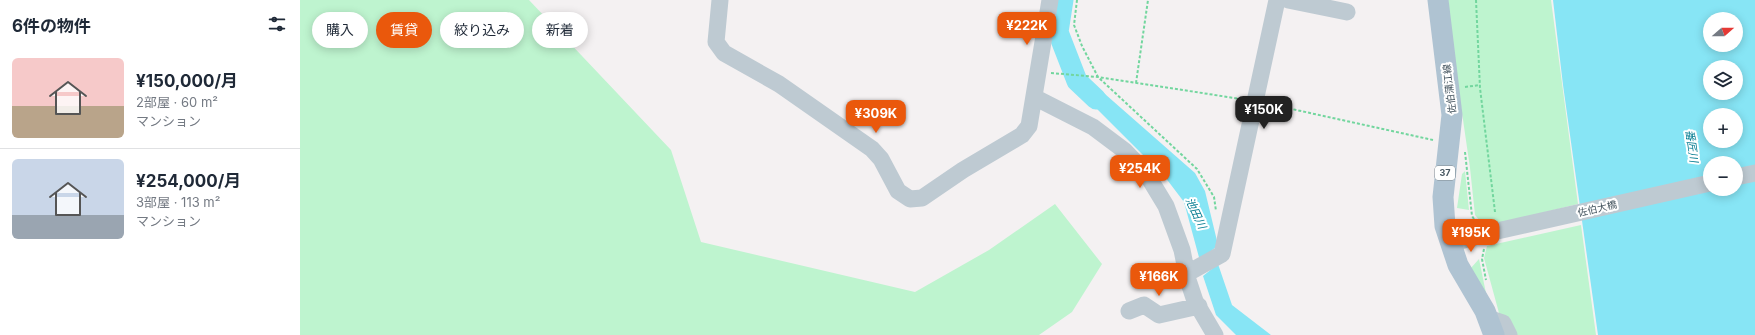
<!DOCTYPE html>
<html lang="ja">
<head>
<meta charset="utf-8">
<style>
  body { margin:0; font-family:Inter,"Noto Sans JP",sans-serif; background:#f6f6f7; color:#1f2937; height:100vh; display:flex; flex-direction:column; font-size:15px; white-space:nowrap }
  * { box-sizing:border-box; margin:0 }
  p { font-size:13px; color:#747a83 }
  .icon { flex:none; width:22px; height:22px; fill:none; stroke:currentColor; stroke-width:2; stroke-linecap:round; stroke-linejoin:round }
  .map { position:relative; flex:1; overflow:hidden }
  .drawer { display:flex; flex-direction:column; background:#fff; width:300px }
  .drawer>* { flex:none }
  .guide { position:absolute; left:12px; top:12px; width:380px; height:36px; display:flex; gap:8px }
  .needle { width:26px; rotate:70deg }
  .controls { position:absolute; left:1403px; top:12px; display:grid; gap:8px }
  .controls a { display:grid; place-items:center; width:40px; height:40px; border-radius:50%; background:#fff; box-shadow:0 2px 10px #0003; font-size:20px }
  .price { position:absolute; translate:-50% -34px; padding:0 9px; border-radius:8px; background:#ea580c; color:#fff; font-size:13px; line-height:26px; filter:drop-shadow(0 1px 2px #0008) }
  .price::after { content:''; position:absolute; left:50%; top:24px; width:12px; height:9px; margin-left:-6px; background:inherit; clip-path:polygon(0 0,100% 0,50% 100%) }
  .price.active { background:#222; color:#fff }
  ul { padding:0; list-style:none }
  li { display:flex; align-items:center; gap:12px; height:100px; padding:0 12px }
  li+li { border-top:1px solid #e0e1e3 }
  li span { display:grid; place-items:center; flex:none; width:112px; height:80px; border-radius:6px; color:#555 }
  li>.icon { margin-inline-start:auto }
  span .icon { width:48px; height:48px; fill:#fffc; stroke-width:1 }
  li b { font-size:17px }
  h2 { display:flex; justify-content:space-between; align-items:center; height:48px; padding:0 12px; font-size:17px }
  .chip { padding:0 14px; border-radius:18px; background:#fff; box-shadow:0 2px 10px #0003; font-size:14px; line-height:36px }
  .chip.active { background:#ea580c; color:#fff }
  main { display:flex; flex:1; min-height:0 }
  .map>svg:first-child { display:block }
  .green { fill:#bef4cf }
  .water { fill:#87e5f5; fill-rule:evenodd }
  .lines { fill:none; stroke-linecap:round; stroke-linejoin:round }
  .river { stroke:#87e5f5; stroke-width:21 }
  .path { stroke:#72d69e; stroke-width:2; stroke-dasharray:3 2; stroke-linecap:butt }
  .minor { stroke:#becad2; stroke-width:17 }
  .major { stroke:#afc3d2; stroke-width:21 }
  .labels { text-anchor:middle; stroke-width:4; stroke-linejoin:round; paint-order:stroke }
  .shield { fill:#fff; stroke:#7e8990; stroke-width:1 }
  .shield-label { font-size:9px; font-weight:bold; fill:#475761 }
  .street-label { font-size:10px; fill:#475761; stroke:#fff }
  .water-label { font-size:11px; font-style:italic; fill:#047c91; stroke:#fff }
</style>
</head>
<body>
<main>
<section class="drawer">
<h2>6件の物件<svg class="icon" aria-label="filters" viewBox="0 0 24 24"><path d="M4 7h16M4 17h16"/><circle cx="9" cy="7" r="2"/><circle cx="15" cy="17" r="2"/></svg></h2>
<ul>
<li><span style="background:linear-gradient(#f6c9c9 60%,#b9a48a 0)"><svg class="icon" aria-label="home" viewBox="0 0 24 24"><path d="M3 11l9-7 9 7M6 9v11h12V9"/></svg></span><div><b>¥150,000/月</b><p>2部屋 · 60 m²</p><p>マンション</p></div></li>
<li><span style="background:linear-gradient(#c9d6e8 70%,#9aa5b1 0)"><svg class="icon" aria-label="home" viewBox="0 0 24 24"><path d="M3 11l9-7 9 7M6 9v11h12V9"/></svg></span><div><b>¥254,000/月</b><p>3部屋 · 113 m²</p><p>マンション</p></div></li>
</ul>
</section>
<div class="map">
<svg width="1455" height="335" viewBox="0 0 1455 335">
  <rect width="100%" height="100%" fill="#f4f1f2"/>
  <path class="green" d="M0,0H229L371,150L401,242L615,292L689,250L755,204L802,264L772,312L739,335H0Z
    M1148,0H1251L1278,204L1185,227L1175,215L1170,168L1152,44Z
    M1165,171L1169,210L1157,208L1162,174Z
    M1281,225L1296,335H1205L1184,258L1187,246Z
    M1179,259L1187,298L1170,269Z"/>
  <path class="water" d="M1253,0H1455V335H1298L1263,85ZM1410,19H1436V45H1410ZM1410,67H1436V93H1410ZM1410,115H1436V141H1410ZM1410,163H1436V189H1410Z
    M765,77L789,80L895,173L905,191L918,245L900,261L884,202L865,177Z
    M918,264L932,305L971,335H936L916,315L903,276Z"/>
  <g class="lines">
    <path class="river" d="M763,0L758,32L777,81L796,99"/>
    <path class="path" d="M777,0L774,25L782,46L798,77L897,169L914,197L916,211
      M1176,0L1180,88L1195,212
      M751,73L798,77L941,99
      M836,83L848,0
      M1165,87L1180,85
      M969,104L1133,140
      M1165,152L1172,216L1176,222
      M1184,249L1182,259L1186,280"/>
    <path class="minor" d="M420,0L416,42L424,53L479,84L572,149L581,159L598,191L610,199L622,198L663,170L722,135L729,126L750,0
      M988,0L1047,12
      M734,97L793,127L825,151L846,173L866,206L882,250L888,280L895,301L915,335
      M1436,177L1455,173
      M1150,244L1184,234L1410,183
      M886,274L922,254L977,0
      M829,311L844,305L859,315L899,306
      M1188,318L1203,323L1209,335"/>
    <path class="major" d="M1138,0L1152,115L1143,197L1145,226L1158,265L1185,311L1194,335"/>
  </g>
  <g class="labels">
    <rect class="shield" x="1135" y="166" width="20" height="14" rx="3"/>
    <g class="shield-label">
      <text x="1145" y="176">37</text>
    </g>
    <g class="street-label">
      <text transform="translate(1149 89) rotate(-97)" y="4">佐伯蒲江線</text>
      <text transform="translate(1297 208) rotate(-13)" y="4">佐伯大橋</text>
    </g>
    <g class="water-label">
      <text transform="translate(1392 146) rotate(82)" y="4">番匠川</text>
      <text transform="translate(896 213) rotate(65)" y="4">池田川</text>
    </g>
  </g>
</svg>
<div class="controls">
<a><svg class="needle" viewBox="-14 -14 28 28"><path d="M0-13l5 13h-10z" fill="#e53935"/><path d="M0 13l5-13h-10z" fill="#747a83"/></svg></a>
<a><svg class="icon" aria-label="layers" viewBox="0 0 24 24"><path d="M12 4l9 5-9 5-9-5zM3 14l9 5 9-5"/></svg></a>
<a>+</a>
<a>−</a>
</div>
<b class="price" style="left:727px;top:46px">¥222K</b>
<b class="price active" style="left:964px;top:130px">¥150K</b>
<b class="price" style="left:576px;top:134px">¥309K</b>
<b class="price" style="left:840px;top:189px">¥254K</b>
<b class="price" style="left:1171px;top:253px">¥195K</b>
<b class="price" style="left:859px;top:297px">¥166K</b>
<div class="guide">
<a class="chip">購入</a>
<a class="chip active">賃貸</a>
<a class="chip">絞り込み</a>
<a class="chip">新着</a>
</div>
</div>
</main>
</body>
</html>
